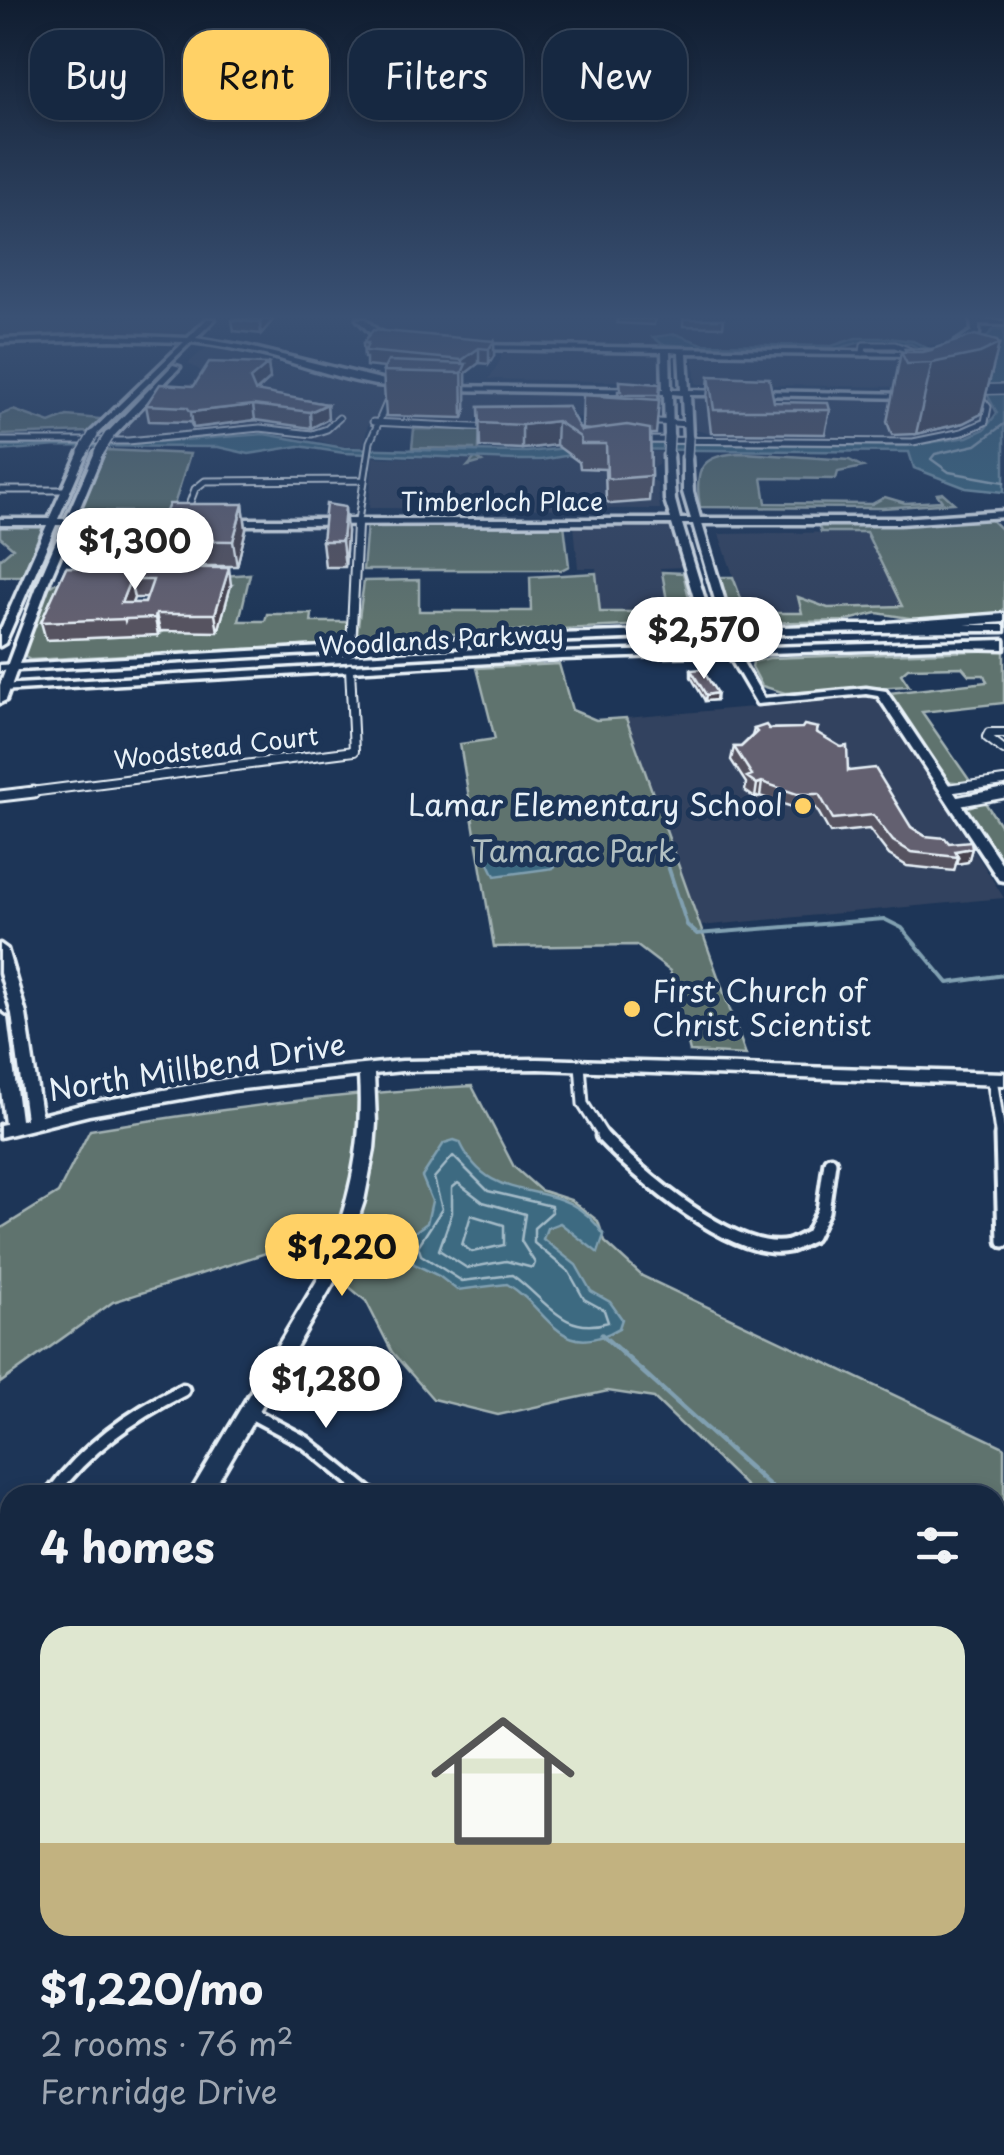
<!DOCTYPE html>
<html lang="en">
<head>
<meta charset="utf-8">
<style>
  body { margin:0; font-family:"Playpen Sans",sans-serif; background:#1f3048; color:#f1f3f6; height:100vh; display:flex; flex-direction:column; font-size:38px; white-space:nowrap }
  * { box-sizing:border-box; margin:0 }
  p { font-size:32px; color:#9ea6b1 }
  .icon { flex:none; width:55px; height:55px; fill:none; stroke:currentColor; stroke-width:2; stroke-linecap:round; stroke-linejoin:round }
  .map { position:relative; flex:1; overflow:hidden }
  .drawer { position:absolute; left:0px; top:1485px; width:1005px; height:670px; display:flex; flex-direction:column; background:#162841; border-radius:30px 30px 0 0; box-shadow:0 5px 15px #0003,0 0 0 2px #35445a }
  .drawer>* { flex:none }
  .top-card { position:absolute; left:30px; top:30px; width:945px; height:90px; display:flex; gap:20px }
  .price { position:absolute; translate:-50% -85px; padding:0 22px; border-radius:35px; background:#fff; color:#222; font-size:32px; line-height:65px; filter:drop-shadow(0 2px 5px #0008) }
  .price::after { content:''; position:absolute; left:50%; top:60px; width:30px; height:22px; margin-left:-15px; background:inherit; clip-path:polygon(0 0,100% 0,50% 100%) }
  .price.selected { background:#ffd166; color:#111 }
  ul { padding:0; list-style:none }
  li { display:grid; align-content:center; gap:20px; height:530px; padding:0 40px }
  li+li { border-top:2px solid #35445a }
  li span { display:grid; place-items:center; height:310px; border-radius:30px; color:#555 }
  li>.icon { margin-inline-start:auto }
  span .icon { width:180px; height:180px; fill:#fffc; stroke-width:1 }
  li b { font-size:42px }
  h2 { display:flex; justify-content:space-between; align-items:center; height:120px; padding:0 40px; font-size:42px }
  .chip { padding:0 35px; border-radius:30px; background:#162841; box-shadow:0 5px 15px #0003,0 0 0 2px #35445a; font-size:35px; line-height:90px }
  .chip.selected { background:#ffd166; color:#111 }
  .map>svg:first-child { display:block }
  .built { fill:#32425e }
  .green { fill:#5e736e; stroke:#a3b2b3; stroke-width:2.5; fill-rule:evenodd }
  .water { fill:#3d6a81; stroke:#81a0b1; stroke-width:2.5 }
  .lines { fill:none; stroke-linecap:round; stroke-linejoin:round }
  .shore { stroke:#a4bbc8; stroke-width:2.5 }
  .stream-far2 { stroke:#81a0b1; stroke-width:4 }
  .stream-far1 { stroke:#81a0b1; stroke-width:5 }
  .stream { stroke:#81a0b1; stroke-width:6 }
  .street-far4-casing { stroke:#e8f1f8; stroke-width:9 }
  .street-far3-casing { stroke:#e8f1f8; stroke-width:12 }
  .street-far2-casing { stroke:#e8f1f8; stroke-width:15 }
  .street-far1-casing { stroke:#e8f1f8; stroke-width:19 }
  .street-casing { stroke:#e8f1f8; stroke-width:22 }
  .secondary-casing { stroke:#e8f1f8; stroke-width:7 }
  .primary-casing { stroke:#e8f1f8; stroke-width:7 }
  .highway-casing { stroke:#e8f1f8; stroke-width:7 }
  .street-far4 { stroke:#1d3557; stroke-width:5 }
  .street-far3 { stroke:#1d3557; stroke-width:8 }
  .street-far2 { stroke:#1d3557; stroke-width:9 }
  .street-far1 { stroke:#1d3557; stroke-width:11 }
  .street { stroke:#1d3557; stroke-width:15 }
  .secondary { fill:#1d3557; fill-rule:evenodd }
  .primary { fill:#1d3557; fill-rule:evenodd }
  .highway { fill:#1d3557; fill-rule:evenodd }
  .secondary-bridge-casing { stroke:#e8f1f8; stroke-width:12; stroke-linecap:butt }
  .secondary-bridge { stroke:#1d3557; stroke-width:9 }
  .wall { fill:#565360; stroke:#e8f1f8; stroke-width:2.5; fill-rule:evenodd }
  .shaded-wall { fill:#46434e; stroke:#e8f1f8; stroke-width:2.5 }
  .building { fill:#646070; stroke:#e8f1f8; stroke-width:2.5; fill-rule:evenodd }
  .poi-dot { fill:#ffd166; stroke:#1d3557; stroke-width:4 }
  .labels { text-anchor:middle; stroke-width:10; stroke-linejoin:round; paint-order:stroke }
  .far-street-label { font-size:25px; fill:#e8f1f8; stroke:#1d3557 }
  .poi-label { font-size:30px; fill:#e8f1f8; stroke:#1d3557; text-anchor:end }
  .park-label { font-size:30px; fill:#b1bfc1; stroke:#1d3557 }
  .street-label { font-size:30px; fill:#e8f1f8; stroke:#1d3557 }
</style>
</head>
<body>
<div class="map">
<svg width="1004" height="2155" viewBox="0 0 1004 2155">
  <rect width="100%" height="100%" fill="#1d3557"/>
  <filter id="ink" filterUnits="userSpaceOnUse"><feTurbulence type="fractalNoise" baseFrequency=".01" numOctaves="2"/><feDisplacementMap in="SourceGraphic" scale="20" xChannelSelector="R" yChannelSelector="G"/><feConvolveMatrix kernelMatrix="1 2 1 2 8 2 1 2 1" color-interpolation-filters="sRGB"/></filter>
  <g filter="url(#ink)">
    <path class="built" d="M0,319H207L187,333L0,335Z
      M368,319H968L970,323L963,338L955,342L893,350L445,343L400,338L378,330Z
      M209,346L325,376L396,388L657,395L663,398L661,421L481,413L471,428L369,420L363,447L339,446L273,428L115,439L158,388L192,383L201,371L188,363Z
      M501,350L657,354L662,382L489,379L501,359Z
      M693,354L894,358L921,356L912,387L696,384Z
      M696,394L976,397L986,412L980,421L960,432L921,439L722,437L692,429V396Z
      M615,450L661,452L658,465L646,471L648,478L657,482L660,509L369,508L373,457L474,459L469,466L482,460L541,462L569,454Z
      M574,524L673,526L685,567L660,568L669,612H600L596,568H578Z
      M865,532L902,606L828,608L799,597L803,613H767L743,604L719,534Z
      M877,696L1004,898L700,926L626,718Z"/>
    <path class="green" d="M13,410L50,423L67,416L100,419L90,432L0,435V415Z
      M414,429L480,430L478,459L482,462L468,466L474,459V449L412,448Z
      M106,450L190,454L174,505L164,512L81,511Z
      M744,453L849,460L863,467L838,472L836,479L762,478L766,503L872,504L885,497L905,503L942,501L937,494L943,493L954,503L882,508L700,507C693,466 703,454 744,453Z
      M989,518L1004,532V613L922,620L877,613L844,621L756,623L732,615L718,577H733L743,604L767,613H802L798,597L828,608L902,606L866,532H821L818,524Z
      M0,524L43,527L22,576H0V559L13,548L0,537Z
      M367,524H564L569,566L561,570H363Z
      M662,572L683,573L694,619L670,624L369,638L357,633L364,581L419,580V611H531L530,577L596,573L600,612H669Z
      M250,574L239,621H265L267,614H312L311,622H348L346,640L341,644L30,660L20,654L45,590L55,583H135ZM71,584L231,585L158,635L47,640Z
      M1004,650V703L922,712L972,784L946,781L889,693L987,682L984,675H969L962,667L908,668L901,674L909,686L785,693L762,686L752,667L753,662L769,658Z
      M559,664L572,710L596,720L626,718L746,1055L690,1052L670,971L636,945L494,947L460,744L495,739L477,668Z
      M984,801L1004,831V866L966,808Z
      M472,1086L514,1167L540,1190L571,1200L598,1221L605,1242L642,1276L1004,1447V1921L995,1913V1495H755L654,1398L608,1391L498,1415L433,1399L392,1352L366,1301L297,1243L113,1302L0,1383V1229L58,1193L90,1130C217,1109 343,1093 472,1086Z"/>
    <path class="water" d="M993,330H1004V492L966,488L914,468L909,452L606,449L541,460H515L344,453L299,446L249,454L218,447L57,446L0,451V446L142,443L264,434L344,448L419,450L527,452L616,443L907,446L967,437L985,429L997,413L986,392L911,344L865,341L836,349L698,347L662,344L653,337L676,334L702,344L832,346L856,338H888L913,341L943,356L975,349Z
      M545,843L554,868L495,876L485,855Z
      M454,1140L460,1142C494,1216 562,1168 604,1235L598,1253L560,1223L547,1228L543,1239L576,1265L591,1291L610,1302L622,1319L619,1328C559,1364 549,1308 507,1284L457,1290L439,1276L414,1264L407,1245L413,1233L427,1223L432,1201L422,1177L444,1143Z
      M995,1677L1004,1698V1863L995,1853Z"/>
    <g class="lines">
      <path class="shore" d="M1004,424L976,445L935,454L931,459L949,472L1004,482
        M453,1156L488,1191L551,1206L552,1212L534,1228V1243L569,1272L584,1299L604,1310L608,1322C563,1337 545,1298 512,1275L462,1281L421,1255L418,1246L442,1209L434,1178Z
        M458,1183L483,1202L525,1214L521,1241L535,1263L533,1268L506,1261L467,1268L439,1250L452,1213V1188Z
        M471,1215L504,1225V1245L472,1252L462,1245Z"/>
      <path class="stream-far2" d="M658,835L687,925L697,934L884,919L902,928L948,983L1004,975"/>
      <path class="stream-far1" d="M602,1335L780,1495"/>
      <path class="stream" d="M995,1913L1004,1921"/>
      <g class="street-far4-casing">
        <path id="street-far4" d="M863,353L864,345H895L923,356
          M644,421L688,424
          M373,422L492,428
          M638,440L913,442L962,432L985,422L988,407L978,394
          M0,441H128L260,428L312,434L327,429L339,418
          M0,490H65
          M186,513L195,489L205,481L364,480
          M357,527L370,442L392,391"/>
      </g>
      <g class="street-far3-casing">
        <path id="street-far3" d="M351,648L357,525
          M1004,733H989L987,737L1004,750
          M947,789L1004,781
          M15,794L354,751L350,668
          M998,794L1004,793"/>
      </g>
      <g class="street-far2-casing">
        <path id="street-far2" d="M0,796L34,792
          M956,802L1004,793
          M580,1064L583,1104L605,1139
          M992,1078L1001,1139"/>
      </g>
      <g class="street-far1-casing">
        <path id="street-far1" d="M602,1136C638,1174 734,1258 789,1246C796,1244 804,1239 811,1236L823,1211L830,1162
          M1001,1136L1004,1241
          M249,1412L305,1442L370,1495
          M51,1495C86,1448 130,1416 183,1390
          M3,1583L10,1570"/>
      </g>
      <g class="street-casing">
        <path id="street" d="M0,1589L5,1580
          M0,1795L10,1798
          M0,1847L10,1848
          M995,2054L1004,2058
          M249,2145L250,2155
          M705,2155L712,2145"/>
      </g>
      <g class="secondary-casing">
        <path id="secondary" d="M207,319H215L196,338L245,346L405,385C378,393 299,364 269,356C243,350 218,345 191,342L93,438L90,437V433L184,342L111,340L0,343V339L111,335L188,338Z
          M357,319H365L377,330L394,338L390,340L371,334Z
          M971,319L1004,321V325L979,324V334L959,348H953V344L972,331Z
          M477,345L912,352L916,354L912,356L687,353L689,390L726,391L730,393L726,395H690L692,438L688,441L684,438L682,395L672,394L673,437L669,440L665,437L664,394L449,390L445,388L449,386L663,389L662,352L474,349ZM670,352L679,353L681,390H671Z
          M173,365L180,367L112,438H106V434Z
          M754,391L911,394L915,396L911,398L751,395V391Z
          M83,449L87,452L58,519H66L95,452L99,449L103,452L75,519H181L186,522L181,525H73L49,581L6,700L0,703V685L39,581L63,525H56L5,643L0,646V631L47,525H0V519H49L79,452Z
          M668,452L672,455L675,500L680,519H691L683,492V457L687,454L691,457L693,492L700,518H900L1004,511V517L900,524H702L732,625L725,632L764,698L866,688L886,691L1004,867V881L999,880L878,696L866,694L757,704L716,634L702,625L672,524L229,525L224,522L229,519H671L665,500L664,455ZM682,524H693L722,624L719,627L712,623Z
          M0,944L7,949L26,1014L41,1115L89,1103L233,1078L402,1061L538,1059L1004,1073V1085L538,1069L402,1071L374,1074L376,1123L374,1149L364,1201L347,1252L334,1282L210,1495H189L321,1274C348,1210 364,1146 359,1076L233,1090L89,1115L0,1137V1125L5,1124L0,1081V1013L7,1018L20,1120L26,1119L12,1014L0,973Z
          M19,2145H45V2155H19Z"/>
      </g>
      <g class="primary-casing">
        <path id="primary" d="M847,625H1004V631C669,631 335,653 0,671V665L556,634Z
          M5,628L10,631L0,636V629Z
          M1004,640V646L561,659L0,691V685L561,653Z"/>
      </g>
      <g class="highway-casing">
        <path id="highway" d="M1004,614V622L888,631L882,627L888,623Z
          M964,641H1004V649L960,648L958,645Z"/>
      </g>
      <use href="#street-far4" class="street-far4"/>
      <use href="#street-far3" class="street-far3"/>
      <use href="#street-far2" class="street-far2"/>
      <use href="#street-far1" class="street-far1"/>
      <use href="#street" class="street"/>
      <use href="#secondary" class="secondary"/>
      <use href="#primary" class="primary"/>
      <use href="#highway" class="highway"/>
      <g class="secondary-bridge-casing">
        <path id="secondary-bridge" d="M968,390L1004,389
          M83,452L93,435
          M99,452L109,436
          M668,455L669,437
          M687,457L688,438"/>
      </g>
      <use href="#secondary-bridge" class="secondary-bridge"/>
    </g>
    <path class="wall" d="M235,319H273V320L261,334L234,331L232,320Z
      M617,319H655L654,325L617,323Z
      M683,319H724L723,327L683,326Z
      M494,341V356L489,364L479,363L466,373V409L463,418L386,416L383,371L385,368L366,366V358H364L363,343Z
      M999,344L981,414L963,423L916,434L892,435L887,422L901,352H905V349H930Z
      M268,364L270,379L256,392L327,404L328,419L311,428L255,420L193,428L190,422L149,421L146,405L194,386Z
      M709,376L774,402L830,410L825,434L711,433L707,399Z
      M620,381L659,401L656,434H650L651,476L649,501L611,504L606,501L605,469L580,468L579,462L556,445L522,449L480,447L479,407L567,406L581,431L590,430L582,429L583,395H618L620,391Z
      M243,504L246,529L237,566H161L155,540Z
      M347,532L345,567H325L322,541Z
      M66,567L231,585L218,632L160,631L158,635L46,640L41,622ZM134,598H147L145,603H132Z
      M691,670L716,700L705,701L691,677Z
      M818,728L817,732L848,771L911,827L925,836L949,843L972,848L968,862L956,864L954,871L907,866L889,855L869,829L830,833L816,808H795L760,796L755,798L745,791L746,783L731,760L734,747H741L752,736L754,729Z"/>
    <path class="shaded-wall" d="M263,319L273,320L261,334L260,323Z
      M494,341V356L489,364V349Z
      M999,344L981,414L963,423L916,434L932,363Z
      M479,348V363L466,373V409L463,418L462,360Z
      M268,364L270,379L252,395L250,379Z
      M327,404L328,419L311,428L310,412Z
      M253,405L255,420L193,428L191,412Z
      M557,421L556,445L522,449V425Z
      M243,504L246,529L237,566L233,541Z
      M345,507L347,532L345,567L342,541Z
      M229,568L231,585L218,632L215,614Z
      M130,580L134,598L125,621L121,603Z
      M156,614L160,631L158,635L155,618Z
      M717,693L716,700L705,701L706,695Z
      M762,782L760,796L755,798L757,784Z
      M972,848L968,862L956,864L958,857L955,851Z"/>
    <path class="building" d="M235,319H263L260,323L232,320Z
      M373,330L494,341L489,349L479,348L462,360L365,351L368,343H363Z
      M975,335L997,341L999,344L980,353L932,363L907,364L901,352H923Z
      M905,349H930L931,350L923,352H907Z
      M388,361L466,364L462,373L383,371Z
      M209,362L268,364L250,379L255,391L327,404L310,412L253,405L191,412L187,407L146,405L160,384L194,386Z
      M709,376L769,378L774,402L828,403L830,410H714Z
      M620,381L660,384L659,401L658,395H618V391H621Z
      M583,395H658L659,400Z
      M567,406L581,431L627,425L650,429L651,476L612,479L607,477L606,444H581L580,437L557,421L522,425L480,423L479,407Z
      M169,504H243L233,541L155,540Z
      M326,504L345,507L342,541H322Z
      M66,567L229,568L215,614H156L155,618L41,622ZM130,580H153L145,603H121Z
      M702,669L717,693L706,695L691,670Z
      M766,725L769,729L802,728L804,725L818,728L816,732L841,747L847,746L848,771L875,768L911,827L925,836L945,838L949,843L971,841L972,848L955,851L958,857L911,852L893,841L873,815L833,819L819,794H797L762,782L757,784L747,777L752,775L734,747H741L757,732L754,729Z"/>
  </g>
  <linearGradient id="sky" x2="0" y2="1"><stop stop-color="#101d30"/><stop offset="0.51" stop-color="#3a5174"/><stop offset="1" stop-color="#3a5174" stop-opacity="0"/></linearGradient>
  <rect width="1004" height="621" fill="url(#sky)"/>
  <g class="poi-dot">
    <circle cx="803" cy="806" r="10"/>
    <circle cx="632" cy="1009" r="10"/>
  </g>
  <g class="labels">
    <g class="far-street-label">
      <text x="502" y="511">Timberloch Place</text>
      <text transform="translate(441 640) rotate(-3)" y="9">Woodlands Parkway</text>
      <text transform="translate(216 748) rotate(-7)" y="9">Woodstead Court</text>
    </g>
    <g class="poi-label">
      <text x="783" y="816">Lamar Elementary School</text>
      <text x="652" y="1002" text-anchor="start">First Church of<tspan x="652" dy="34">Christ Scientist</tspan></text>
    </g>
    <g class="park-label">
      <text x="574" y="862">Tamarac Park</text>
    </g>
    <g class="street-label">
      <text transform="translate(197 1068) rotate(-9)" y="10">North Millbend Drive</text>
    </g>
  </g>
</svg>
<b class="price" style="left:135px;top:593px">$1,300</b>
<b class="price" style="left:704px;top:682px">$2,570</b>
<b class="price selected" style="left:342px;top:1299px">$1,220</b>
<b class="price" style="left:326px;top:1431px">$1,280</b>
<div class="top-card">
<a class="chip">Buy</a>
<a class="chip selected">Rent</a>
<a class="chip">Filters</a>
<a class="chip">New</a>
</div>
<section class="drawer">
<h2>4 homes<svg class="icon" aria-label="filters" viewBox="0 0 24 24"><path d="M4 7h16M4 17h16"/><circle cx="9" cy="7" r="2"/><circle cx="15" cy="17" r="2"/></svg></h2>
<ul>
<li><span style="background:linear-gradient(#dfe7d0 70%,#c2b280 0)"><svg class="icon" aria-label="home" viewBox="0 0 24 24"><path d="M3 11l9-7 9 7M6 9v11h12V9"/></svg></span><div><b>$1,220/mo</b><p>2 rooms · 76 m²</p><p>Fernridge Drive</p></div></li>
</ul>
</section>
</div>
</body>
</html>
